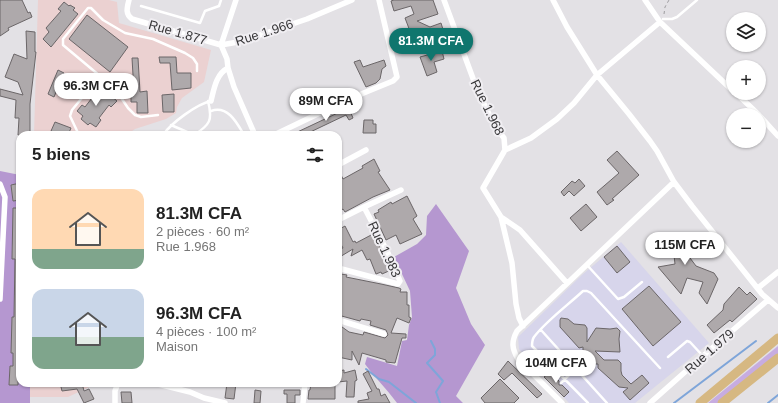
<!DOCTYPE html>
<html lang="fr">
<head>
<meta charset="utf-8">
<style>
  body { margin:0; font-family:Arial,sans-serif; background:#f6f6f6; color:#222; height:100vh; display:flex; flex-direction:column; font-size:15px; white-space:nowrap }
  * { box-sizing:border-box; margin:0 }
  p { font-size:13px; color:#767676 }
  .icon { flex:none; width:22px; height:22px; fill:none; stroke:currentColor; stroke-width:2; stroke-linecap:round; stroke-linejoin:round }
  .map { position:relative; flex:1; overflow:hidden }
  .sheet { position:absolute; left:16px; top:131px; width:326px; height:256px; display:flex; flex-direction:column; background:#fff; border-radius:12px; box-shadow:0 1px 3px #0004 }
  .sheet>* { flex:none }
  .buttons { position:absolute; left:726px; top:12px; display:grid; gap:8px }
  .buttons a { display:grid; place-items:center; width:40px; height:40px; border-radius:50%; background:#fff; box-shadow:0 1px 3px #0004; font-size:20px }
  .price { position:absolute; translate:-50% -34px; padding:0 9px; border-radius:14px; background:#fff; color:#222; font-size:13px; line-height:26px; filter:drop-shadow(0 1px 2px #0008) }
  .price::after { content:''; position:absolute; left:50%; top:24px; width:12px; height:9px; margin-left:-6px; background:inherit; clip-path:polygon(0 0,100% 0,50% 100%) }
  .price.selected { background:#0f766e; color:#fff }
  ul { padding:0; list-style:none }
  li { display:flex; align-items:center; gap:12px; height:100px; padding:0 16px }
  li span { display:grid; place-items:center; flex:none; width:112px; height:80px; border-radius:12px; color:#555 }
  li>.icon { margin-inline-start:auto }
  span .icon { width:48px; height:48px; fill:#fffc; stroke-width:1 }
  li b { font-size:17px }
  h2 { display:flex; justify-content:space-between; align-items:center; height:48px; padding:0 16px; font-size:17px }
  .map>svg:first-child { display:block }
  .commercial { fill:#d7d5eb }
  .medical { fill:#ebd1d1 }
  .green { fill:#c7ace0 }
  .forest { fill:#b597d0; fill-rule:evenodd }
  .lines { fill:none; stroke-linecap:round; stroke-linejoin:round }
  .stream { stroke:#7ea5d9; stroke-width:2 }
  .building { fill:#aea9ab; stroke:#6b6668 }
  .path { stroke:#9d9c9f; stroke-width:1; stroke-dasharray:3 3; stroke-linecap:butt }
  .service { stroke:#fff; stroke-width:2.5 }
  .minor { stroke:#fff; stroke-width:5.5 }
  .trunk { stroke:#d6b882; stroke-width:9 }
  .labels { text-anchor:middle; stroke-width:4; stroke-linejoin:round; paint-order:stroke }
  .street-label { font-size:13px; fill:#373638; stroke:#f0eef2 }
</style>
</head>
<body>
<div class="map">
<svg width="778" height="403" viewBox="0 0 778 403">
  <rect width="100%" height="100%" fill="#e3e1e5"/>
  <path class="commercial" d="M621,242L709,343L635,403H569L519,349L518,337L582,275Z"/>
  <path class="medical" d="M38,0H109L117,2L119,23L211,50L204,82L182,98L177,107L176,113L166,119L135,129L126,135H34Z
    M30,383H98L68,397H30Z"/>
  <path class="green" d="M778,346V354L718,403H708Z"/>
  <path class="forest" d="M0,171L20,175V186L19,183L11,185L13,201L20,200V217L12,247V259H20L15,265V270L20,272H15L14,289L20,295H14V312H20V317H12V325L20,326V383H30V403H0ZM10,367H19L18,385H9Z
    M436,204L469,251L456,288L471,324L485,345L456,396L463,403H397C387,389 375,378 365,364L367,357L397,366L402,341L407,340L409,325L412,317L410,291L394,257L417,244L426,235L427,216Z"/>
  <g class="lines">
    <path class="stream" d="M431,341L435,349V355L427,363L436,373L443,381L436,392L440,403
      M366,369L379,379L389,382L416,403
      M674,403L756,341
      M768,403L778,395"/>
  </g>
  <path class="building" d="M0,0H22L28,13L30,12L32,17L8,28L9,30L0,36Z
    M394,0H433L438,14L417,21L430,27L441,23L445,36L416,47L405,18L414,14L411,6L394,11L391,1Z
    M64,2L69,6L70,5L75,8L73,10L78,14L51,47L43,39L49,32L46,28L61,11L58,9Z
    M87,15L128,47L110,72L69,39Z
    M26,31L35,32V52H36L30,104V135H18L19,118H15L16,100L0,96V89L23,95L18,82L5,77L14,54L27,59Z
    M442,51L444,59L434,62L437,72L427,76L420,57Z
    M159,57H176L177,73H191V88L172,90L170,63H160Z
    M132,58H138L140,92L147,91L148,113H137V102H131V92H134Z
    M360,60L363,67L384,60L386,66L382,69L380,79L376,83L366,87L354,62Z
    M58,70L64,73L54,97L48,94Z
    M98,85L117,101L111,107L109,105L99,118L101,120L96,127L90,123L88,125L81,119L83,116L77,111L82,105L85,107L95,94L93,92Z
    M174,94V112H163L162,95Z
    M348,106L353,118L349,120L346,115L304,135H291L344,110L343,108Z
    M364,120H373V124H376V133H363Z
    M55,122L71,128L68,135H53L54,132L51,131Z
    M617,151L639,175L612,199L614,200L607,205L597,192L619,173L607,160Z
    M374,159L380,171L378,172L390,190L373,197L345,212L343,209L338,212V190L341,188L338,182V169L343,179L363,168L362,166Z
    M579,179L585,186L574,196L569,191L564,196L561,192L572,181L575,183Z
    M20,183V200L13,201L11,185Z
    M407,196L417,216L413,219L422,234L400,244L396,235L386,240L374,214L379,212L378,210L391,202L392,204Z
    M586,204L597,217L581,231L570,218Z
    M13,208H19V217H20V326L19,353H18V385H9L10,366H13V353H11L12,317H14L15,259H12Z
    M345,226L353,242L355,241L356,243L373,234L391,270L382,274L381,272L376,274L370,259L367,260L362,250L351,256L353,249L338,258V250L343,248L338,239V230Z
    M679,233L686,240L690,258L696,266L714,273L718,279L707,304L699,293L703,282L687,278L681,294L658,267L675,264L673,247L659,250L649,239Z
    M617,246L630,262L617,273L604,257Z
    M341,274L347,275L346,277L381,284L399,288L401,289L400,292H407V305H409V317L411,318L409,323L397,318L391,333L406,334V338H402L395,363L386,362V360L362,353L359,365L352,351V360L338,357V324L349,332L363,335L364,332L385,338L388,335L386,330L370,325L371,321L361,319L360,321L338,315V298L340,292L338,291V289Z
    M649,286L681,322L653,346L622,309Z
    M739,287L747,295L750,292L757,299L732,322L730,320L714,333L707,325L723,310L724,304Z
    M561,318L568,319L574,324L585,325L587,328V342L596,328L610,329L617,328L620,331L619,339L620,352L595,351L604,360H618L621,363V371L622,375L631,384L642,375L649,383L630,400L623,392L628,388L619,387L598,368V364H584L583,362V347L579,348L560,327V320Z
    M508,361L542,394L537,398L512,373L504,380L498,374Z
    M344,370V373L355,370L357,380L355,381L354,397H346L347,381L338,382V371Z
    M368,371L377,389H379L381,396L385,394L390,403H358V401L369,399L367,393L372,391L363,374Z
    M550,372L559,381V385H562L569,392L564,397L544,377Z
    M500,379L519,398L514,403H485L481,398Z
    M60,383H82L84,391L89,389L94,399L84,403L77,389L62,391Z
    M227,383H236L234,399L225,398Z
    M311,383H335V399H308L309,390H310Z
    M255,390L261,391L260,403H254Z
    M284,390H300V395H295V403H287V394H284Z
    M121,392H131L132,403H122Z"/>
  <g class="lines">
    <path class="path" d="M664,14L665,7L669,0"/>
    <path class="service" d="M141,6L200,23L205,11L219,6L221,0
      M663,19H672L677,17L697,0
      M100,76L114,87L128,108L135,115L141,117L158,115
      M211,111C228,105 237,123 244,135
      M171,125L194,135
      M79,135L70,116L72,110L100,76L63,45V39L88,8H91L103,20L125,33L153,39L185,53L193,58L197,64V71
      M163,135C171,123 197,104 211,101
      M194,135C210,125 213,120 208,101
      M587,265L618,299L624,297L642,282
      M541,330L607,403
      M668,357L687,341L690,342L702,355
      M561,383L576,368
      M588,403L532,346C532,342 532,340 534,337C546,321 568,305 583,291H587L591,293L660,368"/>
    <path class="minor" d="M129,0C127,8 125,14 132,19L221,45L238,42L257,36L307,19L352,0
      M444,0L478,92L496,128L504,138L505,150L483,188L501,217L512,263L516,304L519,318L523,326
      M553,0L567,27L597,75L629,114L650,141L657,151L674,182L692,206L762,294L778,308
      M645,0L660,22L733,91
      M221,45L227,59L228,68L234,87L255,135
      M221,45L236,0
      M736,93L759,115
      M211,101C214,89 216,74 228,68
      M759,115L778,136
      M274,135L349,99L393,81L397,77L379,0
      M505,150L531,138L557,119L574,103L597,75L660,22
      M338,165L366,150
      M0,184L5,197L0,299
      M364,207L401,190
      M501,217L520,230L567,283
      M338,220L364,207L388,253L400,281L398,284L338,268
      M758,288L778,272
      M338,320L384,334
      M154,383L190,392L204,398L225,403
      M115,403V391L118,383
      M303,403L305,383
      M562,403L518,359C512,349 511,342 517,331L674,182
      M650,403L703,356L768,300"/>
    <path class="trunk" d="M700,403L778,338
      M722,403L778,358"/>
  </g>
  <g class="labels">
    <g class="street-label">
      <text transform="translate(178 32) rotate(16)" y="5">Rue 1.877</text>
      <text transform="translate(264 32) rotate(-18)" y="5">Rue 1.966</text>
      <text transform="translate(488 107) rotate(64)" y="5">Rue 1.968</text>
      <text transform="translate(385 249) rotate(65)" y="5">Rue 1.983</text>
      <text transform="translate(709 351) rotate(-41)" y="5">Rue 1.979</text>
    </g>
  </g>
</svg>
<div class="buttons">
<a><svg class="icon" aria-label="layers" viewBox="0 0 24 24"><path d="M12 4l9 5-9 5-9-5zM3 14l9 5 9-5"/></svg></a>
<a>+</a>
<a>−</a>
</div>
<b class="price selected" style="left:431px;top:62px">81.3M CFA</b>
<b class="price" style="left:96px;top:107px">96.3M CFA</b>
<b class="price" style="left:326px;top:122px">89M CFA</b>
<b class="price" style="left:685px;top:266px">115M CFA</b>
<b class="price" style="left:556px;top:384px">104M CFA</b>
<section class="sheet">
<h2>5 biens<svg class="icon" aria-label="filters" viewBox="0 0 24 24"><path d="M4 7h16M4 17h16"/><circle cx="9" cy="7" r="2"/><circle cx="15" cy="17" r="2"/></svg></h2>
<ul>
<li><span style="background:linear-gradient(#ffd9b3 75%,#7fa58c 0)"><svg class="icon" aria-label="home" viewBox="0 0 24 24"><path d="M3 11l9-7 9 7M6 9v11h12V9"/></svg></span><div><b>81.3M CFA</b><p>2 pièces · 60 m²</p><p>Rue 1.968</p></div></li>
<li><span style="background:linear-gradient(#c9d6e8 60%,#7fa58c 0)"><svg class="icon" aria-label="home" viewBox="0 0 24 24"><path d="M3 11l9-7 9 7M6 9v11h12V9"/></svg></span><div><b>96.3M CFA</b><p>4 pièces · 100 m²</p><p>Maison</p></div></li>
</ul>
</section>
</div>
</body>
</html>
